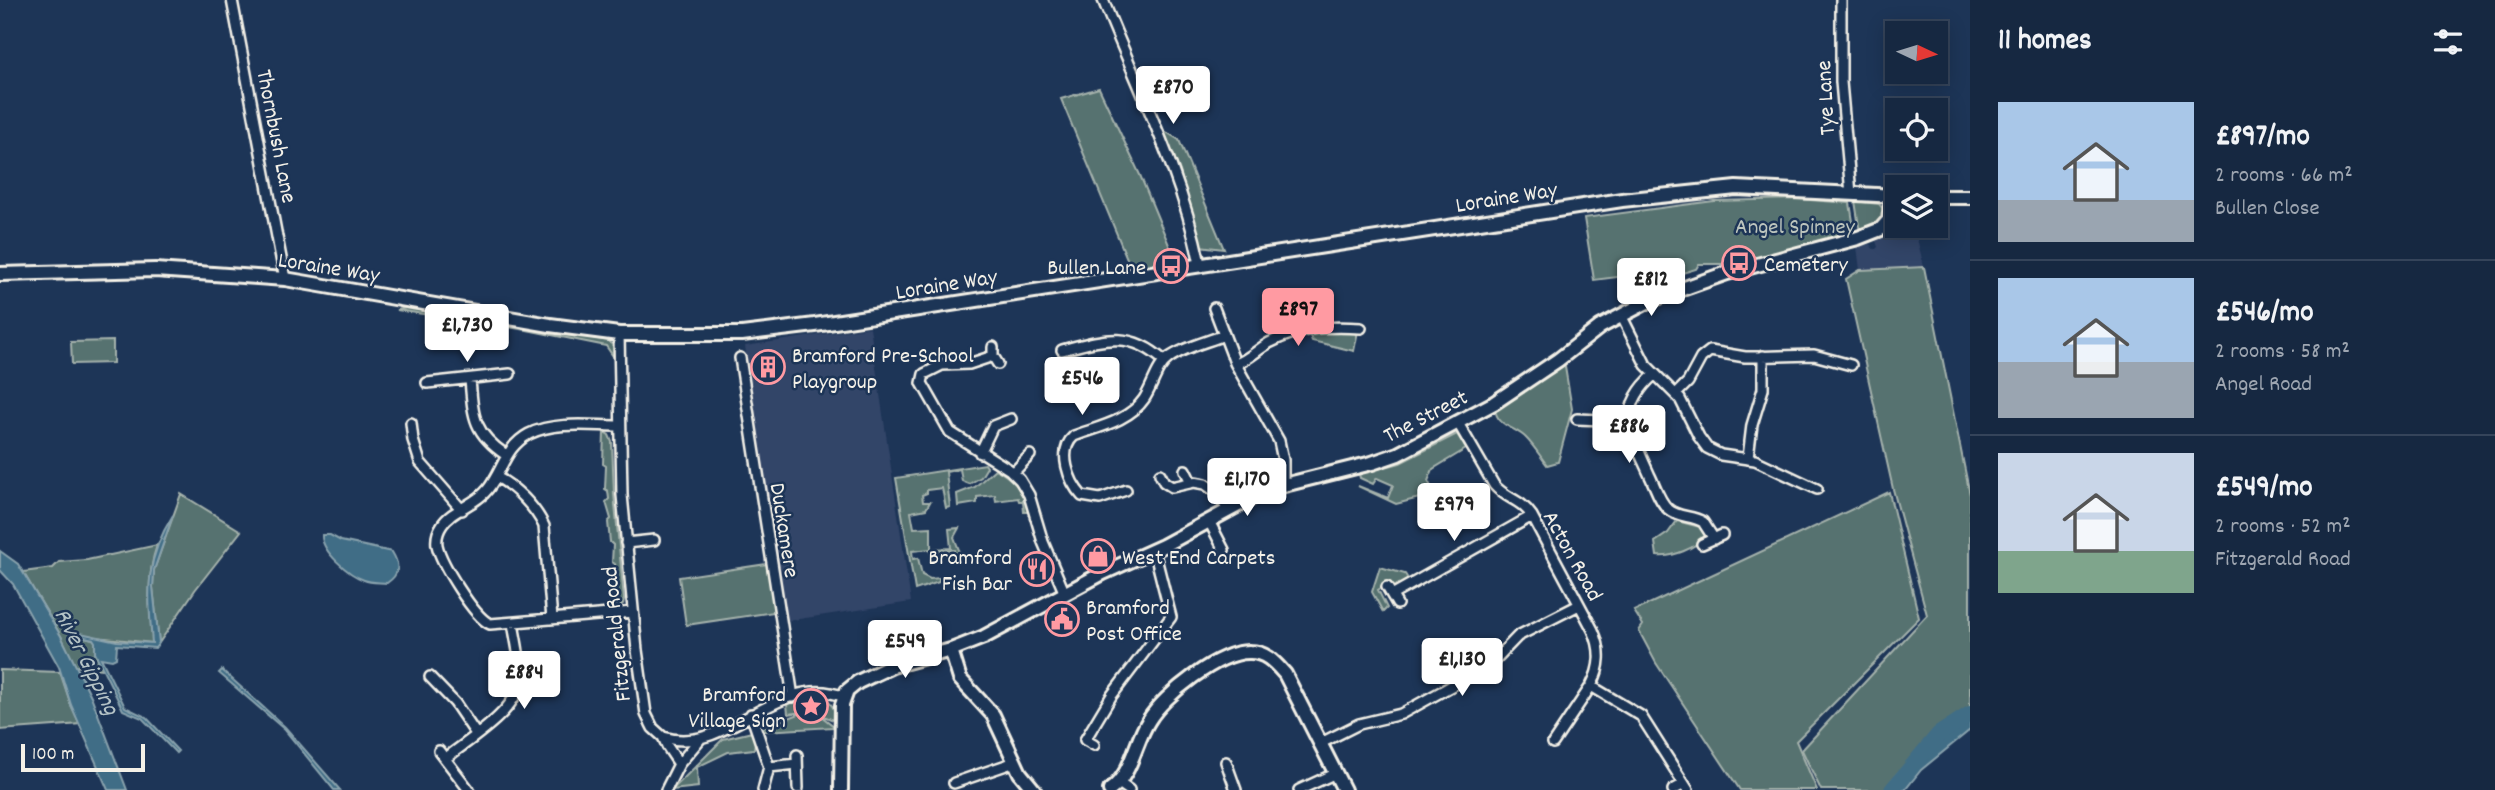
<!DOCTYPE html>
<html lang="en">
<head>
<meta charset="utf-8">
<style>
  body { margin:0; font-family:Dekko,sans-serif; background:#1f3048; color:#f1f3f6; height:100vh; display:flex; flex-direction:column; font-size:26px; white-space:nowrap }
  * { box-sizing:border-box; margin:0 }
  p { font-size:23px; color:#9ea6b1 }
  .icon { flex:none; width:38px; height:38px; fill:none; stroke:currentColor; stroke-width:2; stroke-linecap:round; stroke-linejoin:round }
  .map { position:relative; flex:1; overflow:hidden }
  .panel { display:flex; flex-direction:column; background:#162841; width:525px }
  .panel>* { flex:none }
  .needle { width:46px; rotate:94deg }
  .fabs { position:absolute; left:1885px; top:21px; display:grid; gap:14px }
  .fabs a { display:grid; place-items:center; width:63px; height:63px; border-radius:0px; background:#162841; box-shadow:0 4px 18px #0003,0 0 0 2px #35445a; font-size:35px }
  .scale { position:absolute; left:21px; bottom:18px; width:124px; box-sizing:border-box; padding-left:7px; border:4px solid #f4f1e8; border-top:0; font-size:19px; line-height:24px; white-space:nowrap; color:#f4f1e8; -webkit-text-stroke:5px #1d3557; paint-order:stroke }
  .price { position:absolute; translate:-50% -60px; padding:0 16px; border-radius:7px; background:#fff; color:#222; font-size:23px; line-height:46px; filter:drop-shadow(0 2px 4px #0008) }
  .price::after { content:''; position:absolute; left:50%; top:42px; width:21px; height:16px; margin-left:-10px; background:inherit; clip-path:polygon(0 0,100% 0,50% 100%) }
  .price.active { background:#ff9aa2; color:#111 }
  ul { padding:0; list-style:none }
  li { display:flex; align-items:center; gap:21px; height:175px; padding:0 28px }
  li+li { border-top:2px solid #35445a }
  li span { display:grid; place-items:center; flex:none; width:196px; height:140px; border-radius:0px; color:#555 }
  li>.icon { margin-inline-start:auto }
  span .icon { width:84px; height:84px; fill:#fffc; stroke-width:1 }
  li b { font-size:30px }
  h2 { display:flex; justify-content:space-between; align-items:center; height:84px; padding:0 28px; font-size:30px }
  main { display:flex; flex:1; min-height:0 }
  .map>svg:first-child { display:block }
  .built { fill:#324468 }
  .green { fill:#56726f; stroke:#a5b2ac; stroke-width:2 }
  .water { fill:#416d86; stroke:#89a2ad; stroke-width:2 }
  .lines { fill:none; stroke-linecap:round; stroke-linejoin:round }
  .river { stroke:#416d86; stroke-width:16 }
  .street-casing { stroke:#f4f1e8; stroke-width:14 }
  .secondary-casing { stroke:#f4f1e8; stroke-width:18 }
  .street { stroke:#1d3557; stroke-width:9 }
  .secondary { stroke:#1d3557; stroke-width:12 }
  .labels { text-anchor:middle; stroke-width:5; stroke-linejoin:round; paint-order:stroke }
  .street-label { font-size:23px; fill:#f4f1e8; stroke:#1d3557 }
  .park-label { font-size:23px; fill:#bdc5be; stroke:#1d3557 }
  .poi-label { font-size:23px; fill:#f4f1e8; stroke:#1d3557; text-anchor:start }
  .water-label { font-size:24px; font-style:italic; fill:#b5c3c6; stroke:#1d3557 }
</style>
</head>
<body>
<main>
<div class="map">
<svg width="1970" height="790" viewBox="0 0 1970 790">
  <rect width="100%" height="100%" fill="#1d3557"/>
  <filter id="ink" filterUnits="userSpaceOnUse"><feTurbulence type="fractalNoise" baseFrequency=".0143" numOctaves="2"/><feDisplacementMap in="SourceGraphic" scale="14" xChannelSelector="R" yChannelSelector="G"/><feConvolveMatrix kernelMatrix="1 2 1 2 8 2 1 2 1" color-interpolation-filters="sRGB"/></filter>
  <g filter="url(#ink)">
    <path class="built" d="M1914,226L1924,267L1860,270L1857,247L1870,244L1873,249H1876L1878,247L1876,241Z
      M870,327L911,602L786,621L745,346Z"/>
    <path class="green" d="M1099,88L1140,175L1174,257L1162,263L1130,266L1061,99Z
      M1163,130L1179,140L1224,249L1200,246L1180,171Z
      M1797,199L1850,203L1855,234L1749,263L1746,259L1726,264H1699L1696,269L1679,274L1670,287L1637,298L1633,275L1594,280L1584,218L1714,201Z
      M1855,201L1879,204L1884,210L1881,220L1860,233Z
      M1924,267L1970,495V714L1939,734L1892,790H1821L1802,750L1927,615L1893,489L1846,279L1860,270Z
      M411,307L609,341L614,347L615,359L606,346L527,330L397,310Z
      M1308,331H1358L1354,351L1312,341Z
      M113,341V363L72,364L71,342Z
      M1564,361L1572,409L1558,462L1547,465C1540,456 1534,446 1526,438C1515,427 1496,426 1495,408Z
      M604,432L609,435L612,442L614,494L624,599L623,604L617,608L613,574L616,571L615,564L612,562L613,545L610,542L608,522L611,519L606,502L609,499L608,491L605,489L606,466L603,464Z
      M1457,434L1466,449L1433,469L1428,481L1435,494L1396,504L1358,486L1388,498L1393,485L1377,478L1373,484L1360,478L1359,474L1400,463Z
      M985,464L987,467L981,477L969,484L962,481L960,469L946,472L950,507L946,508L942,488L927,490V493L922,495L923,502H930L926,509L911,512L914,528L931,527V549L951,548L949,529L959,528L954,537L959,550L957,554L953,555L955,550L935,551L931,556L930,549L912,551L913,559L918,558L922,575L930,579L939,578V582L915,590L896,478Z
      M995,469C1012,477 1026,493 1028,512H1024L1023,501H1019L1018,498L996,501L995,495L977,497V503L958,506L957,494L975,487Z
      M1889,492L1919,618L1796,741L1817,790H1740L1656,663L1639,631L1643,625L1634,611Z
      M181,494L241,531L195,590L159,643L153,587L154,570Z
      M1677,521L1700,527L1705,536C1697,548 1671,558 1657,556L1655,542L1668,533Z
      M157,545C146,576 149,611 153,643L76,635L93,639L96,642L95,653L103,669L75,666L61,636L23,572L53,568L59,562L87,560Z
      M767,564L774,612L686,625L679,577Z
      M1380,567L1405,574L1410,582L1396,589L1388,584L1378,590L1387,608L1383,612L1372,592Z
      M0,670L60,672L71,705L81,724L0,730Z
      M813,697C828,697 836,706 836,721L811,711L788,714L787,704Z
      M804,712L821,716L835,727L764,731L763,728Z
      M752,732L755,743L754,749L728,752L697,767L698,787L672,790L723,739Z"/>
    <path class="water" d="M173,515L154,570L153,587L159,643L155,648L117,645L116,658L112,660L101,658L125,707L146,717L178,751L176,753L142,718L123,710L95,653V642L93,639L76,635V632L117,641L152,643C148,592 144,561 173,515Z
      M322,535H330L341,541L392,552C400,565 400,574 387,583C379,582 371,583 364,580C349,575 321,551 322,535Z
      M0,551L18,564L61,636L91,696L127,790H108L71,705L59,667L13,584L0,570Z
      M222,670L285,727L340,790H334L285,730L219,673Z
      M1970,711V730L1921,770L1905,790H1885C1899,766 1946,725 1970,711Z"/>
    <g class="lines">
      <path class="river" d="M1892,790L1939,734L1970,714"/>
      <g class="street-casing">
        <path id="street" d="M232,0L285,279
          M1103,0C1138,88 1181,171 1200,264
          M1841,0V82L1851,194
          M1214,308L1235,363L1279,441L1283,460V484
          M1621,315L1646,365L1680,399L1699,437L1707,448L1721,455L1755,460L1817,489
          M619,334L622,495L637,650L646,714L653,728L663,737C727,757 778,670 844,697
          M993,347V356L998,364
          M1062,350C1104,339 1130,330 1164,361
          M993,356L969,364L942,365L924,374L922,383L950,432L1010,470L1020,480L1029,495L1043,542L1065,594
          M740,358L793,697
          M1236,364C1249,359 1257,350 1269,343C1299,327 1328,326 1361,328
          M1654,375C1615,409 1632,436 1650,476C1655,486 1659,501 1668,509C1678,518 1692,515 1703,522L1714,539
          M470,379C473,416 473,433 506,455
          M427,383L510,374
          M1676,394L1688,382L1701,358L1710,351L1745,357L1814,355L1851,365
          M1577,419L1629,421
          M411,423L413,440L420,462L462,510
          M1458,423L1494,485C1507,500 1520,498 1532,516L1593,630C1602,650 1601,667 1591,686L1641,716L1688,790
          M619,426C591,426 555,421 529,434C505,447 503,470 488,489C476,505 452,509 442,525C438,531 436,538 437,545C441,563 474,617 490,624L633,612
          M980,453L993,426L1011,419
          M1748,458L1752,425L1763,389V356
          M1185,470L1191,482
          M1013,473L1030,455
          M1160,474L1164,482L1172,487L1194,482L1205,484L1215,491L1228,509
          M496,477C514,485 536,508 544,526L552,619
          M1126,490L1100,499L1082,496C1069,482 1057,451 1074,436C1098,427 1129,421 1144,399C1153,386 1156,367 1169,358C1184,347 1207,342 1224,335
          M1209,521L1224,550
          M626,543L654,540
          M1702,544L1722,535
          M1387,587L1397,604
          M1392,595L1532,516
          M430,677L455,703L476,734
          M751,714L769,767
          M663,737L667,746L679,764
          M1553,743L1591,686
          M1319,744L1359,724L1401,714L1491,664L1518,636L1579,605
          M1094,745L1085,740L1112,695L1171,617L1154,550
          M439,751L469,790
          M797,755L798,788
          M445,759C467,741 516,712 519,683C522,664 516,642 513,623
          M1226,762L1236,790
          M954,783L1015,762
          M1119,783L1129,790
          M666,790L679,764L701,738
          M763,790L769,767L797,764
          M1299,790L1336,773
          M1673,790L1684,784"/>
      </g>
      <g class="secondary-casing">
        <path id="secondary" d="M1936,197H1970
          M0,274L155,270L285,279L550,325L619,334H742L815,325L1622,200L1736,188L1897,196
          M951,650L960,679L993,715L1020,773L1034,790
          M841,790L842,705L847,691L858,682L892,666L951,650L984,637L1103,573L1163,546L1268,489L1372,463L1398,454L1494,403L1558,360L1600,327L1651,300L1727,273L1858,238L1881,229L1889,220L1892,196
          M1110,790C1132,775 1135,741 1149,720C1164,695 1219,651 1250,652C1266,652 1275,663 1285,674L1344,790"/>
      </g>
      <use href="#street" class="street"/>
      <use href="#secondary" class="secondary"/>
    </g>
  </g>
  <defs>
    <g id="bus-ring" transform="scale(1.75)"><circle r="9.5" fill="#1d3557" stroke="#ff9aa2" stroke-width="1.5"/><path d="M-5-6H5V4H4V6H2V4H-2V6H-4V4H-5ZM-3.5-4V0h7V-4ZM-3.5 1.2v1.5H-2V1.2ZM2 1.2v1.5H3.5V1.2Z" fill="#ff9aa2"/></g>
    <g id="building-ring" transform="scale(1.75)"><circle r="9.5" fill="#1d3557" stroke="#ff9aa2" stroke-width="1.5"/><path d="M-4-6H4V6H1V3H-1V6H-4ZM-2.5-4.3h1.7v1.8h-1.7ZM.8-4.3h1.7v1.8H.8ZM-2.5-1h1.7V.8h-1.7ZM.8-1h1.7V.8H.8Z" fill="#ff9aa2"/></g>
    <g id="shop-ring" transform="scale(1.75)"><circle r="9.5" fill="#1d3557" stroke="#ff9aa2" stroke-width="1.5"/><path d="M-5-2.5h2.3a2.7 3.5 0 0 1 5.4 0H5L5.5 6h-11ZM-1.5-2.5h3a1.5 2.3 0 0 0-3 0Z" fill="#ff9aa2"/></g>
    <g id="restaurant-ring" transform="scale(1.75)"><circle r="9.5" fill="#1d3557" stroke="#ff9aa2" stroke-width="1.5"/><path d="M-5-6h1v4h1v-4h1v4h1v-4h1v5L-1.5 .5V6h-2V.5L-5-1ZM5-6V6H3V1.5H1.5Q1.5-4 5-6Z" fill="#ff9aa2"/></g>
    <g id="civic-ring" transform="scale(1.75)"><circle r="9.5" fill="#1d3557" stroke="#ff9aa2" stroke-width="1.5"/><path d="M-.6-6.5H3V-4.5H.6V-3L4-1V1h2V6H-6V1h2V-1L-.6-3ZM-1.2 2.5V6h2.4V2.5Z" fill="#ff9aa2"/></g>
    <g id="sight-ring" transform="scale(1.75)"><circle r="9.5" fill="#1d3557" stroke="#ff9aa2" stroke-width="1.5"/><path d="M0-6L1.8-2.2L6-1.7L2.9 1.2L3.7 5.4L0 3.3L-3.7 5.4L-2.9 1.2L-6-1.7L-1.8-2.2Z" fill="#ff9aa2"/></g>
  </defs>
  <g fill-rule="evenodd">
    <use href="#bus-ring" x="1739" y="263"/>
    <use href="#bus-ring" x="1171" y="266"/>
    <use href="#building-ring" x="768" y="367"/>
    <use href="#shop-ring" x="1098" y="556"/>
    <use href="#restaurant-ring" x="1037" y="569"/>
    <use href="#civic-ring" x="1062" y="619"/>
    <use href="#sight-ring" x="811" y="706"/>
  </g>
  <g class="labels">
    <g class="street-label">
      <text transform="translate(1824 98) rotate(-93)" y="8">Tye Lane</text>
      <text transform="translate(278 136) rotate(79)" y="8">Thornbush Lane</text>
      <text transform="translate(1506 196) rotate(-9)" y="8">Loraine Way</text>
      <text transform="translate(329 266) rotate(9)" y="8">Loraine Way</text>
      <text transform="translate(946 283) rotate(-9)" y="8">Loraine Way</text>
      <text transform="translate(1425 415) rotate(-27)" y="8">The Street</text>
      <text transform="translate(786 530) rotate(81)" y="8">Duckamere</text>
      <text transform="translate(1574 555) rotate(61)" y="8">Acton Road</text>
      <text transform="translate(615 634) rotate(-96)" y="8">Fitzgerald Road</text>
    </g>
    <g class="park-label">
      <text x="1795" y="233">Angel Spinney</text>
    </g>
    <g class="poi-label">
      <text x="1764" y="271">Cemetery</text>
      <text x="1146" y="274" text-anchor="end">Bullen Lane</text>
      <text x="792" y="362">Bramford Pre-School<tspan x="792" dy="26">Playgroup</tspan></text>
      <text x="1012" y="564" text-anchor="end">Bramford<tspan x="1012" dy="26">Fish Bar</tspan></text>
      <text x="1122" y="564">West End Carpets</text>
      <text x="1086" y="614">Bramford<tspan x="1086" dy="26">Post Office</tspan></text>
      <text x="786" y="701" text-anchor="end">Bramford<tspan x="786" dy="26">Village Sign</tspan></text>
    </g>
    <g class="water-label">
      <text transform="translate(88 661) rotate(63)" y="8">River Gipping</text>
    </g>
  </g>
</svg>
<div class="fabs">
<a><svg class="needle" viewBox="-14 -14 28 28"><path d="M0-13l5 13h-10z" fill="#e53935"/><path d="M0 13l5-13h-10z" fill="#9ea6b1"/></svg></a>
<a><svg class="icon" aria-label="locate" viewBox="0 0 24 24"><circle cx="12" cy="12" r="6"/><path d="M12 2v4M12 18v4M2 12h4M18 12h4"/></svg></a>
<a><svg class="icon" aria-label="layers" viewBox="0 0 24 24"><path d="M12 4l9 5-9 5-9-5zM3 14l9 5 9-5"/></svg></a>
</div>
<div class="scale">100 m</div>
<b class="price" style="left:1173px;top:126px">£870</b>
<b class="price" style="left:1651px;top:318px">£812</b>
<b class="price active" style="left:1298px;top:348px">£897</b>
<b class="price" style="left:467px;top:364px">£1,730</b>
<b class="price" style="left:1082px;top:417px">£546</b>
<b class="price" style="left:1629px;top:465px">£886</b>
<b class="price" style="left:1247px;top:518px">£1,170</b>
<b class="price" style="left:1454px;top:543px">£979</b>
<b class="price" style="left:905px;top:680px">£549</b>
<b class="price" style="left:1462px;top:698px">£1,130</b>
<b class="price" style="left:524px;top:711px">£884</b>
</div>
<section class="panel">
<h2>11 homes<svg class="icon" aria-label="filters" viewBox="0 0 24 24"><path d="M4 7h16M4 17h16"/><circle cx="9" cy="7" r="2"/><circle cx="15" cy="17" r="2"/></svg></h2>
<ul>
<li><span style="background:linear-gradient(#a9c7e8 70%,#9aa5b1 0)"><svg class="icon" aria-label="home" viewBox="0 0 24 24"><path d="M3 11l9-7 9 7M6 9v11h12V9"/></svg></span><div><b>£897/mo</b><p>2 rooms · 66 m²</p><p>Bullen Close</p></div></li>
<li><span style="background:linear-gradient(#a9c7e8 60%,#9aa5b1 0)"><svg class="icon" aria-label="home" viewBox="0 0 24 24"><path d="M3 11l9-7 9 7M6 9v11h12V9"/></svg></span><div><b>£546/mo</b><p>2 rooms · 58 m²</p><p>Angel Road</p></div></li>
<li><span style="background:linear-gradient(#c9d6e8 70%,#7fa58c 0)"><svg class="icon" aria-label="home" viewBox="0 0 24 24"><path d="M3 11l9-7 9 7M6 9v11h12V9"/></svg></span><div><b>£549/mo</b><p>2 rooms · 52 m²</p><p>Fitzgerald Road</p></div></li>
</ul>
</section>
</main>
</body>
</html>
